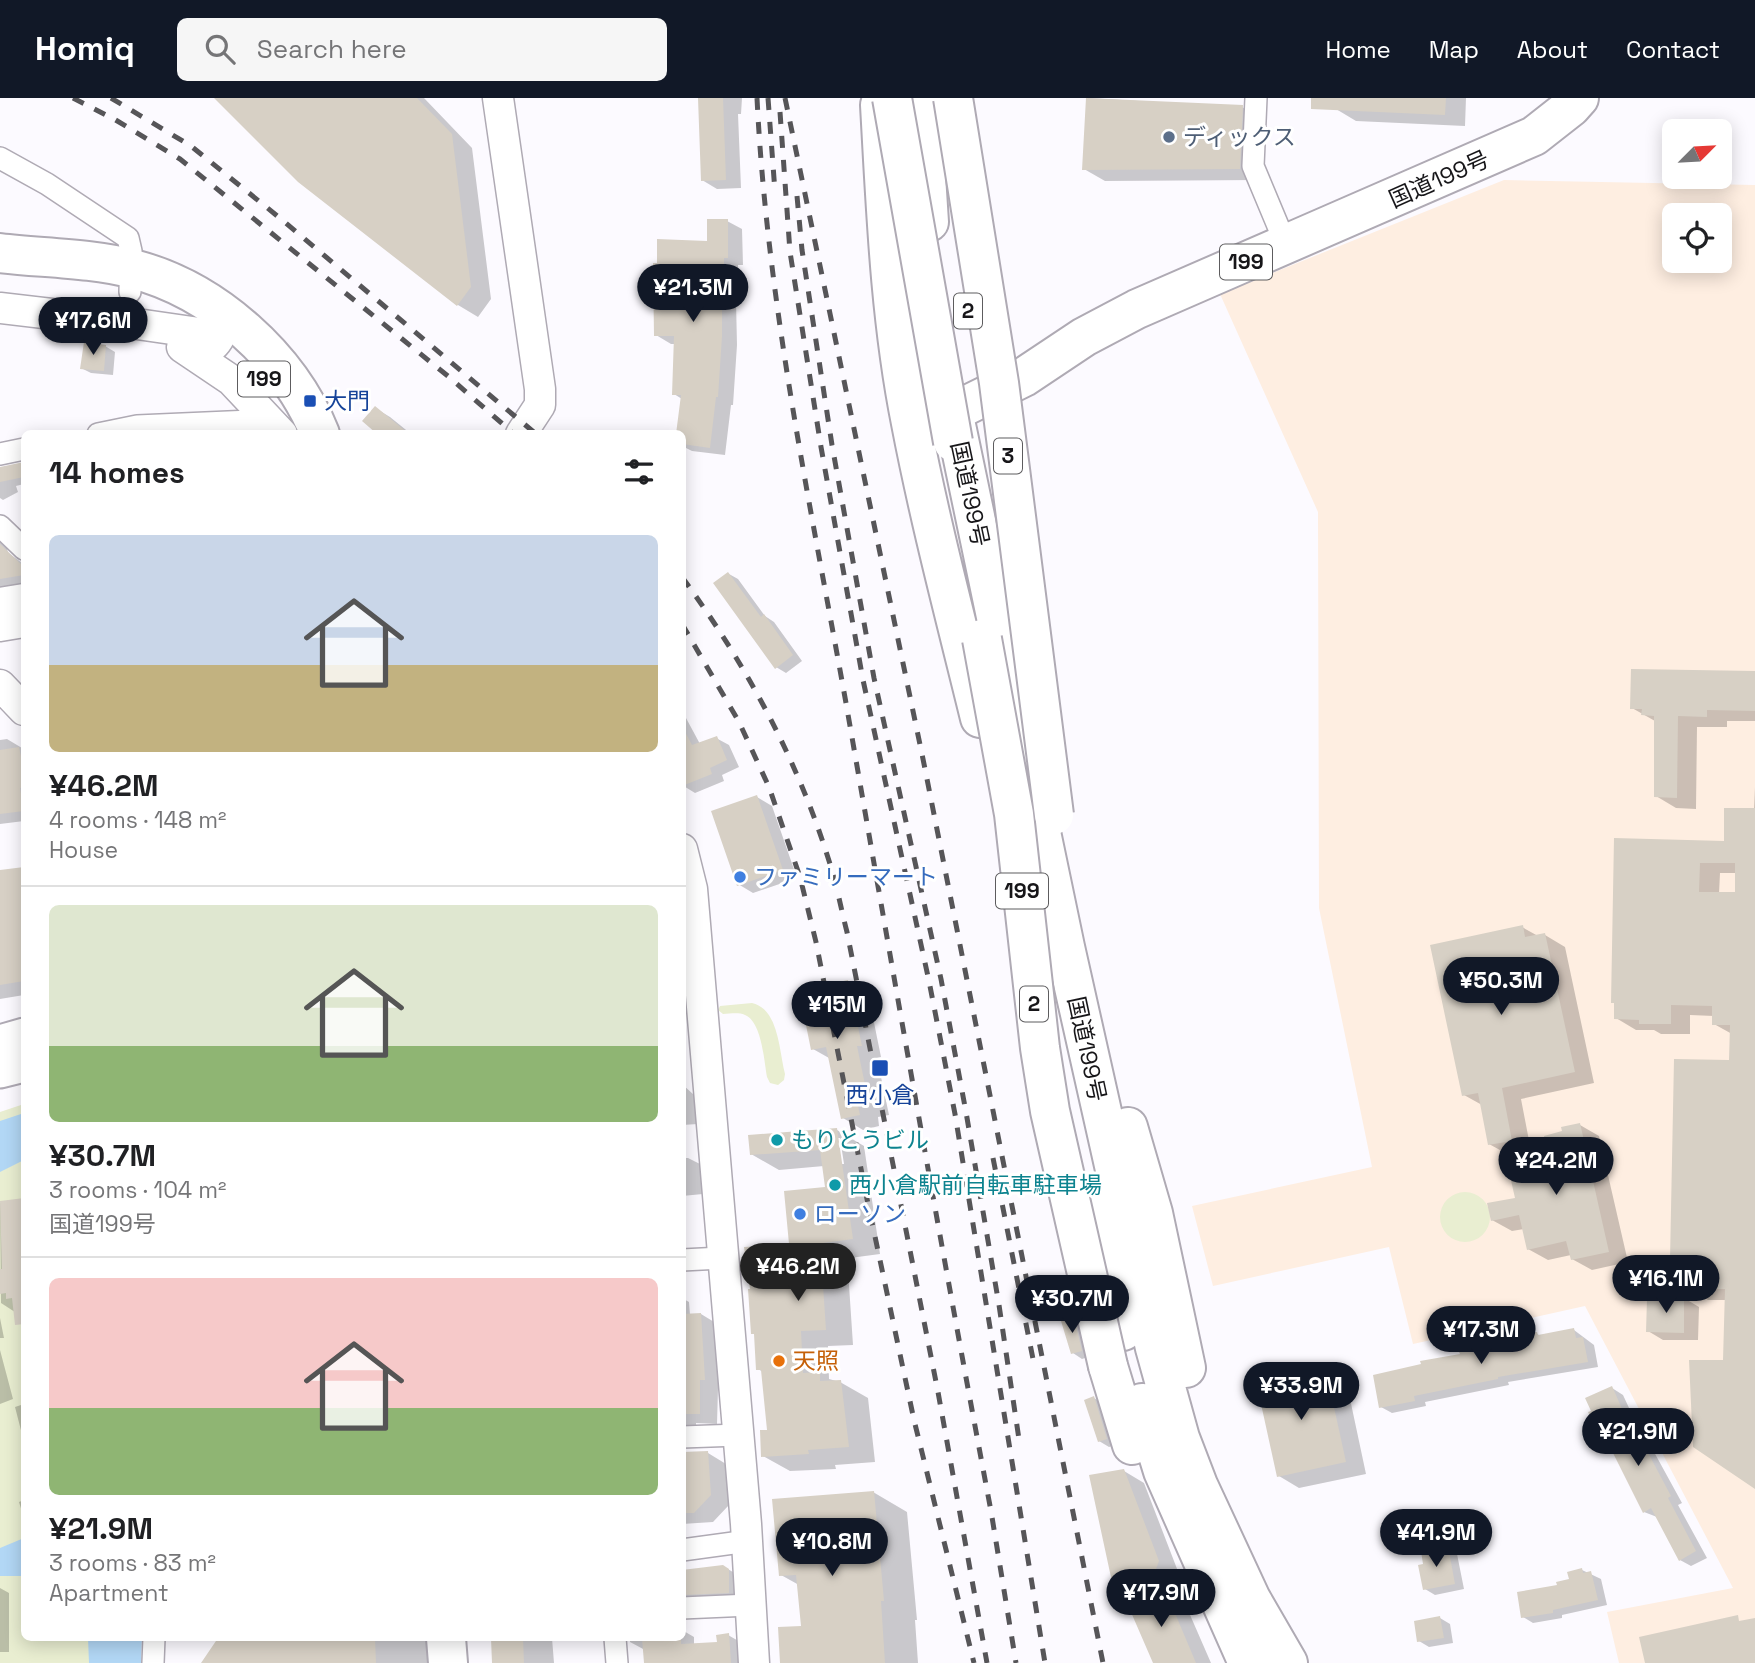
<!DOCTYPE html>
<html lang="en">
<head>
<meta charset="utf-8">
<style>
  body { margin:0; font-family:"Space Grotesk","Noto Sans JP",sans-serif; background:#f6f6f6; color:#202124; height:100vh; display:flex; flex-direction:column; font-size:26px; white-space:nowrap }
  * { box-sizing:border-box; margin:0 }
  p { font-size:23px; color:#757577 }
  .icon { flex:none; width:38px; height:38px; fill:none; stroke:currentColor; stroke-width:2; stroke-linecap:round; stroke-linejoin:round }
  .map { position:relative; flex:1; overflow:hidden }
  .details { position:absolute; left:21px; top:332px; width:665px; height:1211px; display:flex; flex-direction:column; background:#fff; border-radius:10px; box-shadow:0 4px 18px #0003 }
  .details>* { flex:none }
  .needle { width:46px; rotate:66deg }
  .fabs { position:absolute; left:1662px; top:21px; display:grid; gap:14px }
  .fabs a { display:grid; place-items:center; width:70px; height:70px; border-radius:10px; background:#fff; box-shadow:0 4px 18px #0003; font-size:35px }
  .price { position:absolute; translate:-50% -60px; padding:0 16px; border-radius:24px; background:#111827; color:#fff; font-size:23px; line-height:46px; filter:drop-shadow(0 2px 4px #0008) }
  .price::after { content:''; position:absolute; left:50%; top:42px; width:21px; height:16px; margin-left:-10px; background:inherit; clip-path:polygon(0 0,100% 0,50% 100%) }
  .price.selected { background:#222; color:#fff }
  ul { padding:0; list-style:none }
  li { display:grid; align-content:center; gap:14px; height:371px; padding:0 28px }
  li+li { border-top:2px solid #e0e0e0 }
  li span { display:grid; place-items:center; height:217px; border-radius:10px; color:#555 }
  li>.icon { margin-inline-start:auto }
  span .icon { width:126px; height:126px; fill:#fffc; stroke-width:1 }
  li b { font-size:30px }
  h2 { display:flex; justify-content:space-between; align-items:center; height:84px; padding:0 28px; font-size:30px }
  header { display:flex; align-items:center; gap:42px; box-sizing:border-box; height:98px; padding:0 35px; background:#111827; color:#fff }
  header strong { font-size:33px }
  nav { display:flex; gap:38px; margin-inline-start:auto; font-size:24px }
  .search { width:490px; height:63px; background:#f6f6f6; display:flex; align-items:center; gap:18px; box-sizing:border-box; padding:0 24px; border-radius:10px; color:#757577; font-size:26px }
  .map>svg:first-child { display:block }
  .industrial { fill:#feeee1; fill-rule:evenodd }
  .green { fill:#e9eed1 }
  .water { fill:#b2d7f5 }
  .shadow { fill:#0003; fill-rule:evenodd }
  .building { fill:#d7d0c5; fill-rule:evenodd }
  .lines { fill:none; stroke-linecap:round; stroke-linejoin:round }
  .street-casing { stroke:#afaab4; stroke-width:24 }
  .secondary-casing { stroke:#afaab4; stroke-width:33 }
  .primary-casing { stroke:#afaab4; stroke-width:37 }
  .highway-casing { stroke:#afaab4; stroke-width:42 }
  .street { stroke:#fff; stroke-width:21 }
  .secondary { stroke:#fff; stroke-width:30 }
  .primary { stroke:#fff; stroke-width:33 }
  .highway { stroke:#fff; stroke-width:38 }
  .rail { stroke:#565558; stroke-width:5; stroke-dasharray:12 12; stroke-linecap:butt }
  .highway-bridge-casing { stroke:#afaab4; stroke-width:42; stroke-linecap:butt }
  .highway-bridge { stroke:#fff; stroke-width:38 }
  .service-dot { fill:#5c6f8a; stroke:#fff; stroke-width:2.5 }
  .transit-dot { fill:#1a4fb4; stroke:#fff; stroke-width:2.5 }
  .shop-dot { fill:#3f7fe0; stroke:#fff; stroke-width:2.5 }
  .culture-dot { fill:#0f9aa8; stroke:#fff; stroke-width:2.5 }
  .food-dot { fill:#e8710a; stroke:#fff; stroke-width:2.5 }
  .labels { text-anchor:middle; stroke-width:6; stroke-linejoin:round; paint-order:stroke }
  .shield { fill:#fff; stroke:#5d5c5e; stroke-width:2 }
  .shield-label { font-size:21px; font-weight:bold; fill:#171619 }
  .service-label { font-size:23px; fill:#4e5e75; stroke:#fff; text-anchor:start }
  .street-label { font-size:23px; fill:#171619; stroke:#fff }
  .transit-label { font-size:23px; fill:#164399; stroke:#fff; text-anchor:start }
  .shop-label { font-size:23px; fill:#366cbe; stroke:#fff; text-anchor:start }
  .culture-label { font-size:23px; fill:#0d838f; stroke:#fff; text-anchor:start }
  .food-label { font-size:23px; fill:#c56008; stroke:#fff; text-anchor:start }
</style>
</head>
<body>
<header>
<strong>Homiq</strong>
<div class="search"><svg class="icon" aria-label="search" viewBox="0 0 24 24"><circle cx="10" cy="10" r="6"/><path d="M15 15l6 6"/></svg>Search here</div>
<nav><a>Home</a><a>Map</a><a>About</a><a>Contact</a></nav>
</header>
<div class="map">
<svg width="1755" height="1565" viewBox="0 0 1755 1565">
  <rect width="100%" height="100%" fill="#fcfaff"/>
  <path class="industrial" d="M1504,82L1755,87V1565H1619L1607,1514L1733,1490L1585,1208L1413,1246L1389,1149L1213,1188L1192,1108L1372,1069L1319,810L1318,414L1220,196ZM1675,117H1720V163H1675Z"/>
  <path class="green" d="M752,905C779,911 779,953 785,976L784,982L778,987L770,985L767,979C764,963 762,924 745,917C738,914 730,916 723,916L718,912L720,908Z
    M24,1006V1540H140L139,1565H0V1014Z
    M1440 1119a25 25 0 1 1 50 0a25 25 0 1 1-50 0Z"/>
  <path class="water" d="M24,1015V1062L0,1074V1023Z
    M24,1440V1478H0V1450Z
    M88,1540H142L141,1565H89Z"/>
  <path class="shadow" d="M216,0H424L472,50L491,201L478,219L458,207L300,82Z
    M700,0H742L741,16H738L741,90L717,91L702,82Z
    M1088,0L1242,9L1262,21L1260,82L1105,83L1084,71Z
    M1336,0H1466L1465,28L1356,23L1336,11Z
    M727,123L742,131L743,167H738L739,203H736L737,247L733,307H731L725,357L692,353L682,348V336H678L682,301L674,296L676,246H671L656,237L709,145Z
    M105,248L115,254L113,277L91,275L81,270Z
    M375,310L390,319L411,336H371L375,332Z
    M24,366V386L16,388L18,394L3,402L0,400V370Z
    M0,443L7,450L8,455L24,466V486L0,490Z
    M729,476L738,481L765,518L774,524L802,563L786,575L776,569Z
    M1755,574V623H1727V629H1697L1696,711L1676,710L1656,698L1655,623L1632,610Z
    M682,618L686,620L700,646L716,640L729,647L739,669L722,677L724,683L695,695L682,687Z
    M7,641L22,650L24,654V723L0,726V642Z
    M1755,689V1389L1725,1263L1726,1202H1708L1688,1190V1170L1672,1161L1731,964L1732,936L1714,926V918L1690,917V936H1661L1654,932H1636L1616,920V906L1612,904L1615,742L1726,744L1754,712ZM1720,775H1737L1736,796H1719Z
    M757,699L772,708L797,780L753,795L738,786Z
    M24,770V897L0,901V774Z
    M1522,829L1538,838L1545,837L1565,849L1594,985L1521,1001L1531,1053L1509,1057L1489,1046L1482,1007L1464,997Z
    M848,884L868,895L881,959L877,960L889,1017L878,1019L879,1028L863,1032L843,1020L829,960L813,951Z
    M682,986L694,997L698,1026L682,1027Z
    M1580,1027L1599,1038L1628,1164L1592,1172L1572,1161L1571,1157L1548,1162L1528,1151L1524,1131L1512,1133L1492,1122L1517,1101Z
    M837,1032L864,1048L880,1156L850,1160L851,1172H848L853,1247L828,1248L829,1281L840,1284L868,1300L875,1364L835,1367L836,1371L790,1373L763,1358L769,1333L763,1274L758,1271L791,1148L827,1091L824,1068L779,1072L751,1056ZM837,1040H840L844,1066H841Z
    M682,1060H688L700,1066L703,1096L682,1098Z
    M24,1102V1215L18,1216L1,1205L0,1105Z
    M682,1200L689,1204L690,1217L701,1216L719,1227L722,1291H718L717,1326L696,1325V1336L682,1337Z
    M1684,1200L1699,1209L1698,1242H1663L1648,1233L1668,1203Z
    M0,1220L4,1240H0Z
    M1074,1221L1084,1227L1091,1258L1082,1261L1073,1255Z
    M1574,1232L1594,1247L1598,1269L1508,1284L1509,1287L1425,1304L1426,1308L1392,1315L1381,1309L1503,1247L1537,1236L1541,1238Z
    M0,1252L13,1301L0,1306Z
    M1325,1270L1346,1282L1366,1376L1299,1390L1279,1378Z
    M1612,1290L1623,1297L1643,1340L1648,1343L1682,1405L1678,1407L1707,1460L1691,1468L1680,1462L1657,1419L1644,1414L1609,1344L1602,1340Z
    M1094,1300L1104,1306L1116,1347L1109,1349L1099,1343Z
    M24,1306V1344L15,1309Z
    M708,1355L726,1366L729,1407L713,1424L682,1426V1356Z
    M1124,1373L1144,1385L1179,1476L1172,1496L1184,1503L1211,1565H1154L1121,1487L1114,1483Z
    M873,1394L907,1414L917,1522H915L918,1565H782L803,1529L799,1487L781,1477Z
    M24,1395V1420L19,1404L24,1402L22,1396Z
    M1447,1450L1457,1456L1464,1491L1435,1497L1425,1491Z
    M723,1468L736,1476L741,1501L682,1508V1473Z
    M1582,1472L1601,1481L1607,1507L1562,1517V1520L1533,1525L1523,1519Z
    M0,1490L9,1495V1554H0Z
    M1440,1520L1450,1526L1453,1545L1429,1549L1419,1543Z
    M682,1532L694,1539V1547L718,1546L728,1537L742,1545L744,1565H646L645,1552L630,1544V1540H682Z
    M222,1540H434L435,1565H203Z
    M492,1540H552L554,1565H494Z"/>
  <path class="building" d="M214,0H417L452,36L471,189L457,208L298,84Z
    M698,0H723L726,82L701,83Z
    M1086,0L1243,7L1240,71L1082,72Z
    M1311,0H1446L1445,17L1311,11Z
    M707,121H728V160H724V195H722V238L718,299H716L710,350L682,346V336H676L681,297H672L674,238H654L653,165H657V141L707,143Z
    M84,244L106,247L104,273L80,271Z
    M375,308L409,336H377L362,323Z
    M24,364V379L0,384V369Z
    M0,446L24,469V477L0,481Z
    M728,474L761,519L764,516L793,557L775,571L713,485Z
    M1631,571L1755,573V613L1707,612V619L1678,618L1677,700L1654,699V618L1641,617L1642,611H1630Z
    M682,628L692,647L717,638L727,662L710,670L712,676L682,688Z
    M19,649L22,663H24V689L20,690L24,713L0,716V652Z
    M757,697L783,772L737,788L711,713Z
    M1724,710H1755V1391L1693,1349L1689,1262H1723L1725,1191H1686V1162H1670L1674,961L1729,962L1730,927H1712V908L1671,907V926H1639V922L1614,921V905H1611L1614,740L1724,743ZM1700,765H1735V794H1699Z
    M24,769V883L0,887V772Z
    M1523,827L1525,839L1545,835L1575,974L1502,990L1512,1043L1488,1047L1478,995L1462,998L1430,847Z
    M848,882L862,948H857L869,1006L858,1008L860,1017L841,1021L826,949L811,952L799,892Z
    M1580,1025L1609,1154L1571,1162L1566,1143L1527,1152L1519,1117L1491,1123L1487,1105L1515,1100L1507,1065L1547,1055L1544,1038L1562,1033L1561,1029Z
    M837,1030L853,1141L823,1145L824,1157H821L826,1232L801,1233L803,1275L820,1274V1283L841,1282L849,1349L808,1352L809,1356L761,1359L760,1332H767L761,1272H756L754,1236H751L748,1191H750L744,1149L789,1146L784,1093L825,1089L820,1052L750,1057L748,1037Z
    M24,1100V1226L15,1227L12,1200L6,1201V1195L0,1196V1171H2L0,1103Z
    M1667,1198H1684V1235L1646,1234L1647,1201L1667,1202Z
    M701,1215L705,1282H700V1316H682V1216Z
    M1074,1219L1082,1253L1071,1256L1061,1223Z
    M1574,1230L1576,1240L1583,1239L1588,1264L1498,1279V1281L1414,1298L1415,1303L1379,1310L1373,1277L1421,1266L1420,1263L1460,1256L1459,1254L1501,1246L1500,1240L1537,1234L1538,1237Z
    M1325,1268L1346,1364L1277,1379L1256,1283Z
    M1612,1288L1633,1336L1637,1334L1671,1398L1668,1400L1696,1453L1679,1463L1651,1410L1643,1415L1605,1339L1601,1341L1588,1314L1591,1313L1585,1300Z
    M1094,1298L1107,1341L1098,1344L1084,1302Z
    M708,1353L711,1397L694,1415H682V1354Z
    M1124,1371L1159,1463L1156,1471L1112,1484L1089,1377Z
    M874,1393L884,1503H881L885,1565H780L778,1529L801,1528L796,1477L779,1478L772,1401Z
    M1448,1448L1455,1486L1423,1492L1418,1467L1423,1466L1421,1453Z
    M723,1467L729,1471V1495L682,1497V1472Z
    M1582,1470L1583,1475L1591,1473L1598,1502L1553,1512V1515L1521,1520L1517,1494L1557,1487L1556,1484L1569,1481L1567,1474Z
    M1164,1489L1196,1565H1153L1127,1505Z
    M1738,1517L1739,1523L1755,1520V1565H1645L1639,1539Z
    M1440,1518L1444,1540L1417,1544L1414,1523Z
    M729,1535L731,1565H644L642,1540H681V1546L717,1544L716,1537Z
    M218,1540H375L376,1565H201Z
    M491,1540H523L524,1565H492Z"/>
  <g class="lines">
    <g class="street-casing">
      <path id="street" d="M1256,0L1253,68L1286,147
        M0,60L47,86L128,140L131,153L130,194
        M98,336L137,328L271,322
        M0,356L24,351
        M0,428L24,451
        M682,1162L722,1160
        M682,1339L739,1337
        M682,1452L748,1443
        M682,1510L750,1507
        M615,1540L617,1565
        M153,1565L154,1540"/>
    </g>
    <g class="secondary-casing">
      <path id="secondary" d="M498,0L540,291V307L521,336
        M0,210L137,226L220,238C212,254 199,256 184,250
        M182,249L231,282L282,336
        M0,505L24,501
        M0,528L24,524
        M0,587L24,612
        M682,751L692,791L746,1426L754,1565"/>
    </g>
    <g class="primary-casing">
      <path id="primary" d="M0,944L24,937
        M0,973L24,967"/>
    </g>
    <g class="highway-casing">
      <path id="highway" d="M921,0L929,124
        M880,7C886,113 890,220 911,325C930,424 956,522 980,620
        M0,155C42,160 92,160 133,171C214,192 289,259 320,336
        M952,308L1065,849L1155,1250L1180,1340L1198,1387L1251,1501L1288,1565
        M928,321L953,314L1024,279L1084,239L1137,211L1534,38L1571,9L1579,0
        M1128,1029L1153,1115L1186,1270
        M1096,1114L1123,1233
        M1108,1268L1132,1347
        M1142,1305L1163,1373L1248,1565
        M446,1540L448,1565"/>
    </g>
    <use href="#street" class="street"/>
    <use href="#secondary" class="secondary"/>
    <use href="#primary" class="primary"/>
    <use href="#highway" class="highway"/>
    <path class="rail" d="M73,0L114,21L180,61L449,279L514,336
      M111,0L191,48L281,121L536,336
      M757,0C767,204 810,405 846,605C893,874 940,1144 991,1413L1016,1565
      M768,0L775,94
      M785,0L923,661L1103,1565
      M780,14L790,154L821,349L863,582L929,883L955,1016L1045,1565
      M797,98L802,152L832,347L874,580L941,881L966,1014L999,1207L1020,1348
      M682,479C746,566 798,662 830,766C837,788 841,811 847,834L938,1294L987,1565
      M682,526L739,624L769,689L800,779L816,844L867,1101L914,1322L974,1565
      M993,1060L1034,1266"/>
    <g class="highway-bridge-casing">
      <path id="highway-bridge" d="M892,0L953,344
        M953,0L999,285L1054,717
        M982,541L1014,716L1040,950L1050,1013L1108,1268"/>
    </g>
    <use href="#highway-bridge" class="highway-bridge"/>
  </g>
  <circle class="service-dot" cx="1169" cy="39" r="7"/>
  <g class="transit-dot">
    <rect x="303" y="296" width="14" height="14" rx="3.5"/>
    <rect x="871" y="961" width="18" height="18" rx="3.5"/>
  </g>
  <g class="shop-dot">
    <circle cx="740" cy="779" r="7"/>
    <circle cx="800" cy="1116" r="7"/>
  </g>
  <g class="culture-dot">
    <circle cx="777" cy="1042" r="7"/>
    <circle cx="835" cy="1087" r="7"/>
  </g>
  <circle class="food-dot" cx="779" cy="1263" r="7"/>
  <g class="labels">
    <g class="shield">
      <rect x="1220" y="146.5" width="52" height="35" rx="5"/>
      <rect x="954" y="195.5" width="28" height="35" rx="5"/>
      <rect x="238" y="263.5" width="52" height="35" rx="5"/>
      <rect x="994" y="340.5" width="28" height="35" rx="5"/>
      <rect x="996" y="775.5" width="52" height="35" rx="5"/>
      <rect x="1020" y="888.5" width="28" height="35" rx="5"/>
    </g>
    <g class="shield-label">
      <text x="1246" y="171">199</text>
      <text x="968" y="220">2</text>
      <text x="264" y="288">199</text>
      <text x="1008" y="365">3</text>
      <text x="1022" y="800">199</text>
      <text x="1034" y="913">2</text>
    </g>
    <g class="service-label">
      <text x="1183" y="47">ディックス</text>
    </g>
    <g class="street-label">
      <text transform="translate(1439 81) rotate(-24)" y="8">国道199号</text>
      <text transform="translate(970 396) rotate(78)" y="8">国道199号</text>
      <text transform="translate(1087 951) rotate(78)" y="8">国道199号</text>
    </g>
    <g class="transit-label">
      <text x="324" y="311">大門</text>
      <text x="880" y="1005" text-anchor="middle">西小倉</text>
    </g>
    <g class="shop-label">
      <text x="754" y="787">ファミリーマート</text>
      <text x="814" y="1124">ローソン</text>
    </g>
    <g class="culture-label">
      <text x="791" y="1050">もりとうビル</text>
      <text x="849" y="1095">西小倉駅前自転車駐車場</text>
    </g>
    <g class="food-label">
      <text x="793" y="1271">天照</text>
    </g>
  </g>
</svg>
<div class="fabs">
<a><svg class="needle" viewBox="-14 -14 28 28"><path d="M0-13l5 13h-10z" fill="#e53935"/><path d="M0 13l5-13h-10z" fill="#757577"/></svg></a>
<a><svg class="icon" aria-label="locate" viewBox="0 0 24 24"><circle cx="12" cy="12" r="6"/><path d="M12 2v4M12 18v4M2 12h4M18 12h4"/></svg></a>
</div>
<b class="price" style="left:693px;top:226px">¥21.3M</b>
<b class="price" style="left:93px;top:259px">¥17.6M</b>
<b class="price" style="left:1501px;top:919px">¥50.3M</b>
<b class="price" style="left:837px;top:943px">¥15M</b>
<b class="price" style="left:1556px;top:1099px">¥24.2M</b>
<b class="price selected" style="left:798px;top:1205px">¥46.2M</b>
<b class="price" style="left:1666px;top:1217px">¥16.1M</b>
<b class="price" style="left:1072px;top:1237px">¥30.7M</b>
<b class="price" style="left:1481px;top:1268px">¥17.3M</b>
<b class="price" style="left:1301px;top:1324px">¥33.9M</b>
<b class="price" style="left:1638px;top:1370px">¥21.9M</b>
<b class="price" style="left:1436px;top:1471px">¥41.9M</b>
<b class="price" style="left:832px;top:1480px">¥10.8M</b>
<b class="price" style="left:1161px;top:1531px">¥17.9M</b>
<section class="details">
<h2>14 homes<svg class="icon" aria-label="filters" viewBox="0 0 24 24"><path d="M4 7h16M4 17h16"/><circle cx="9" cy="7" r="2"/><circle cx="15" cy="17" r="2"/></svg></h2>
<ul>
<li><span style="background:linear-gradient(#c9d6e8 60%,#c2b280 0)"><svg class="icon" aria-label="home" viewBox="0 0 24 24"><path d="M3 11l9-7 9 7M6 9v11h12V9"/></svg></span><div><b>¥46.2M</b><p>4 rooms · 148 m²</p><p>House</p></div></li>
<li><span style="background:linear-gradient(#dfe7d0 65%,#8fb573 0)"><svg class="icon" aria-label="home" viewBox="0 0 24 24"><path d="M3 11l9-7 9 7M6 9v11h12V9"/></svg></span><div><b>¥30.7M</b><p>3 rooms · 104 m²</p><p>国道199号</p></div></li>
<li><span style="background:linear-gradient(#f6c9c9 60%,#8fb573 0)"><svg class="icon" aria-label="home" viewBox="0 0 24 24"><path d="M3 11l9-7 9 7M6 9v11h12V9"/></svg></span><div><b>¥21.9M</b><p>3 rooms · 83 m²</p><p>Apartment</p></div></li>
</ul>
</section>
</div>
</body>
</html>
